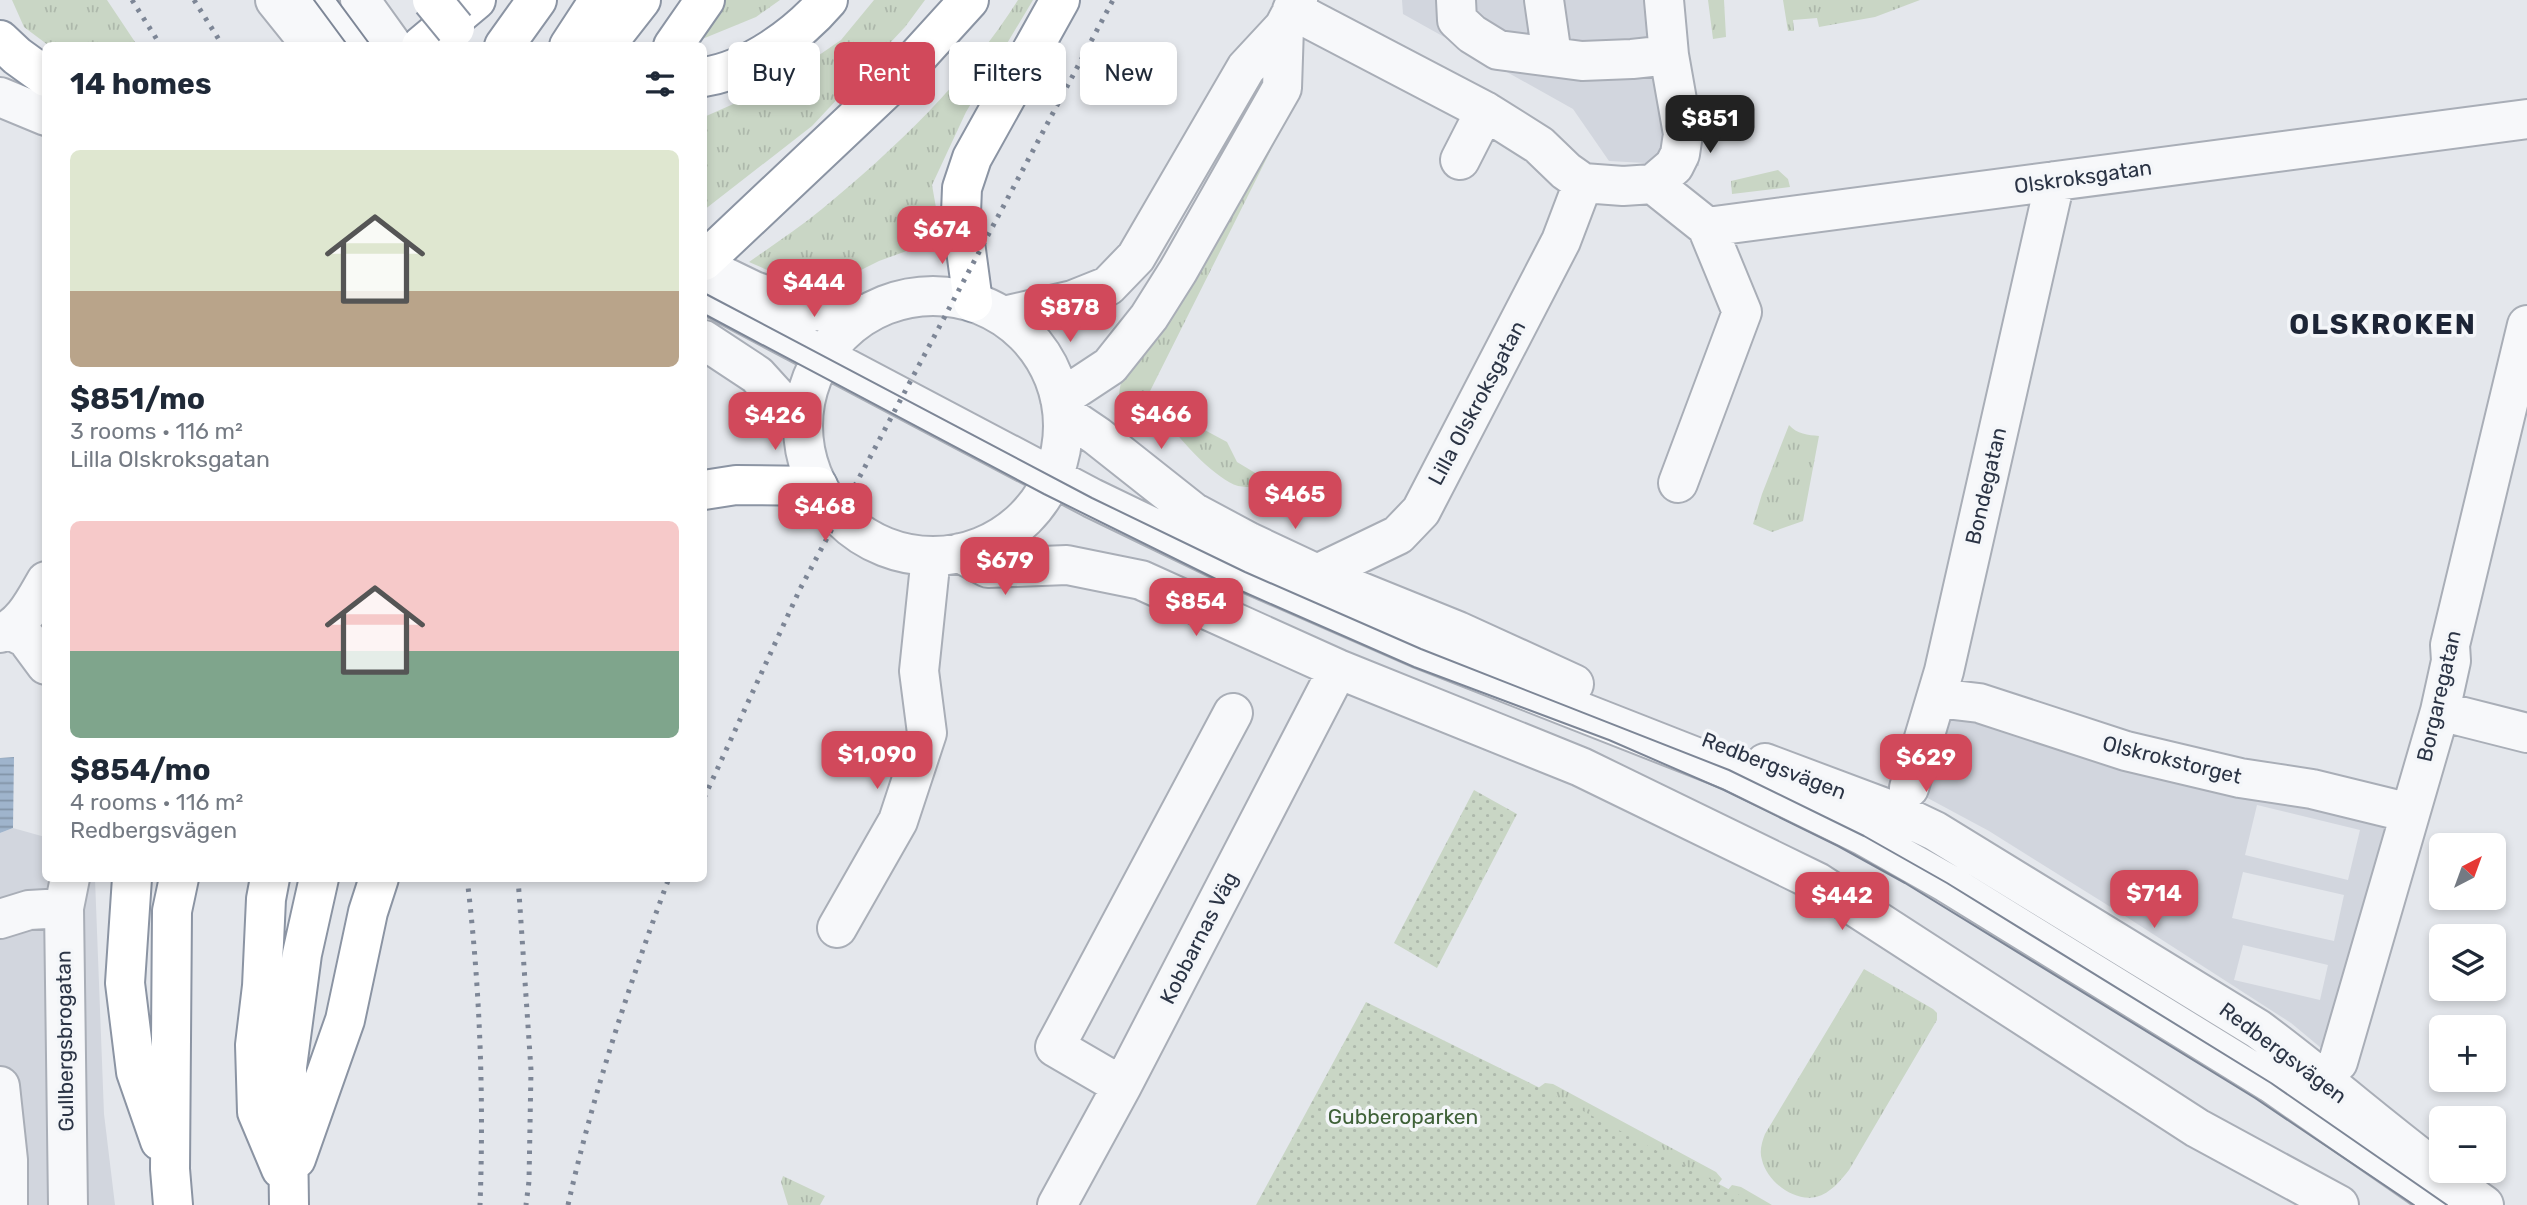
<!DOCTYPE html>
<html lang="en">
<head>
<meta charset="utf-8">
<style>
  body { margin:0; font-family:Rubik,sans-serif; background:#f6f6f7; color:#1f2937; height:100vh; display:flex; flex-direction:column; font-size:26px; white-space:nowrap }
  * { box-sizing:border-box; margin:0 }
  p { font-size:23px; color:#747a83 }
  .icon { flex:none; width:38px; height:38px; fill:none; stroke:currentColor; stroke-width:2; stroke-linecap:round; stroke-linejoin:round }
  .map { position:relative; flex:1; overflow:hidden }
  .details { position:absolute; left:42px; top:42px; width:665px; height:840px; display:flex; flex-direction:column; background:#fff; border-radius:10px; box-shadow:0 4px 10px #0003 }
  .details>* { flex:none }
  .guide { position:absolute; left:728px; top:42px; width:665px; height:63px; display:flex; gap:14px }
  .needle { width:46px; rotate:41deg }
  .buttons { position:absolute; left:2429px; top:833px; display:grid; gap:14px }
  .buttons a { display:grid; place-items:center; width:77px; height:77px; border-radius:10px; background:#fff; box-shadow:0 4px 10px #0003; font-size:35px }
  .price { position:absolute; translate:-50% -60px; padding:0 16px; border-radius:14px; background:#d1495b; color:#fff; font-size:23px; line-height:46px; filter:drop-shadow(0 2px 4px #0008) }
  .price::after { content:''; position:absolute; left:50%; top:42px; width:21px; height:16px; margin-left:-10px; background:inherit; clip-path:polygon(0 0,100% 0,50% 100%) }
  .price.current { background:#222; color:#fff }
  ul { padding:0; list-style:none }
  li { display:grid; align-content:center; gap:14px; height:371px; padding:0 28px }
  li span { display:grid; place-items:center; height:217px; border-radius:10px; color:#555 }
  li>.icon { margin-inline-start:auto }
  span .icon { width:126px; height:126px; fill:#fffc; stroke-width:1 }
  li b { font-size:30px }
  h2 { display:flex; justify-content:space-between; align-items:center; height:84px; padding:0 28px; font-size:30px }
  .tag { padding:0 24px; border-radius:10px; background:#fff; box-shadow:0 4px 10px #0003; font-size:24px; line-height:63px }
  .tag.current { background:#d1495b; color:#fff }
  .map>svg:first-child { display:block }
  .built { fill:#d2d6de; fill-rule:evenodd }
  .grass { fill:url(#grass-tufts) }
  .park { fill:url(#park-dots) }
  .water { fill:url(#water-rules) }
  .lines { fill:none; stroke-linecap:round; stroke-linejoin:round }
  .minor-casing { stroke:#a9aeb7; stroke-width:42 }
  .highway-casing { stroke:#8b94a3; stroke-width:42 }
  .minor { stroke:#f7f8fa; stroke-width:38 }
  .highway { stroke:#fff; stroke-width:38 }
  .tram { stroke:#7d8696; stroke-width:2 }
  .rail { stroke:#7d8696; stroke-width:5; stroke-dasharray:3.5 7; stroke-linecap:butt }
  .highway-bridge-casing { stroke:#8b94a3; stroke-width:42; stroke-linecap:butt }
  .highway-bridge { stroke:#fff; stroke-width:38 }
  .labels { text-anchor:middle; stroke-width:7; stroke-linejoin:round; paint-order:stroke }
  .street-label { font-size:21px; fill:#2b3445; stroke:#f4f6f9 }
  .park-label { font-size:21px; fill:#3f6138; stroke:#f4f6f9 }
  .district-label { font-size:28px; font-weight:bold; letter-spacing:2px; fill:#1d2536; stroke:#f4f6f9 }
</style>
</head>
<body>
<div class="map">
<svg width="2527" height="1205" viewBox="0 0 2527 1205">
  <defs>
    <pattern id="grass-tufts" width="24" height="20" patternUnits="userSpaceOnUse" patternTransform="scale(1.75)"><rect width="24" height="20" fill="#c9d6c5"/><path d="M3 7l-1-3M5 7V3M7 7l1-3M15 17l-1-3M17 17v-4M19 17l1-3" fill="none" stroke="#adb8ab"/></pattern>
    <pattern id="park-dots" width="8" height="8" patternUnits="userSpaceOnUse" patternTransform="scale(1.75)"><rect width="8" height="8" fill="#c9d6c5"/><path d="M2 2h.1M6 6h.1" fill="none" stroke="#adb8ab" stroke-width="1.8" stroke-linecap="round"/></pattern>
    <pattern id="water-rules" width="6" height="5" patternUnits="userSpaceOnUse" patternTransform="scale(1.75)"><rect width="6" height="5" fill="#9fb4cc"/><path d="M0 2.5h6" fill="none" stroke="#8293a7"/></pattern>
  </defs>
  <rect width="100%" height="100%" fill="#e4e7ec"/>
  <path class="built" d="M1402,0H1679L1699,166L1609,161L1573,109L1403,14Z
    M1937,698L2390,809L2338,1062L2291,1023L2125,916L1989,831L1909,788ZM2257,805L2360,830L2348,880L2245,855ZM2243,872L2344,895L2334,941L2232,918ZM2243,945L2328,965L2320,1000L2234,980Z
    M13,828L45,837L46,878L95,879L104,1114L115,1205H0V833Z"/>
  <path class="grass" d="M12,0H107L137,45H48L24,27Z
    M723,0H780L756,17L695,42Z
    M874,0H925L905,27L812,126L704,210V117L774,86L841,40Z
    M1018,0H1033L966,112L932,185L941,236L934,246L923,245L879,261L827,287L811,289L749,262C773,245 799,228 822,209C894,150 969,78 1018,0Z
    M1708,0H1724L1726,37L1713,39Z
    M1783,0H1920L1875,17L1819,27L1817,18L1793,20L1794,31H1788Z
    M1297,98L1128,435H1125C1116,414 1117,396 1123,375Z
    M1778,170L1788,179L1790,187L1732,194L1731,181Z
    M1171,412L1227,442L1237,462L1262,477L1255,487C1250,487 1243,487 1238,486C1216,479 1185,445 1171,427Z
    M1789,425C1797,434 1808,435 1819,436L1803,521L1772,532L1753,524L1762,494Z
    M1864,969L1933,1009L1937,1013V1020L1849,1170C1840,1181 1831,1193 1816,1197C1793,1202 1767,1181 1762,1160C1759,1151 1762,1142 1765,1134Z
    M1545,1083L1553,1084L1716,1172L1722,1179L1703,1205L1534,1091Z
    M783,1176L825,1196L820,1205H788L781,1182Z
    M1732,1185L1741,1187L1772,1205H1715Z"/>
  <path class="park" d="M1474,790L1517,814L1437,968L1394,943Z
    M1366,1002L1544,1090L1758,1205H1256Z"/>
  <path class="water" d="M14,757L13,828L0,833V758Z"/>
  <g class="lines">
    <g class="minor-casing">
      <path id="minor" d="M275,0L312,46
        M314,0L348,46
        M360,0L393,46
        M1456,0L1457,20L1472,34L1498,50L1582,61L1632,59L1669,55
        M1544,0L1552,56
        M1292,10L1485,111L1539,145L1566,171L1583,183L1623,186L1653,184L1674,166L1680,154L1683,134L1669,55L1664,0
        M0,97L46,116
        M1460,160L1485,111
        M1653,184L1707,227L2527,119
        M723,276L754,291L815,311L864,315
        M704,293L1092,498L1245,572L1421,649L1729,770L1864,836L1947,883L2271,1083L2447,1205
        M803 426a130 130 0 1 1 260 0a130 130 0 1 1-260 0Z
        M1004,316L1073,300L1108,286L1136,257L1246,68L1284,27L1298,0
        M704,340L757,375L777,397L802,418
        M1060,399L1110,366L1149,317L1178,271L1282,88L1284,27
        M1063,413L1097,436L1193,512L1249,542L1317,574L1458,631L1574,684
        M1678,483L1742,312L1707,227
        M960,553L988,568L1067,565L1141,580L1338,669L1581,767L1817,882L2197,1128L2339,1205
        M1317,574L1398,535L1421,511L1561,241L1583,183
        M10,630L26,638L46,665
        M0,633C22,627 35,600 46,581
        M1937,698L1979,703L2126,751L2240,778L2312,789L2410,813
        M2440,711L2527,733
        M1765,763L1893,811L1935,831L2258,1029C2335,1086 2405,1150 2484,1205
        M1909,788L1944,671L2055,181
        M0,919L29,910L64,908
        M837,928L898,821L927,733L919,671L931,556
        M2338,1062L2440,711L2451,661L2450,645L2527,325
        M0,1086L8,1160V1205
        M1122,1086L1055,1047L1233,713
        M68,1205L64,908L70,878
        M1057,1205L1122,1086L1338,669"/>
    </g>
    <g class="highway-casing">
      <path id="highway" d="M0,40L17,56L46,77
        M421,46L476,0
        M504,46L537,0
        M569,46L599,0
        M605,46L641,0
        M673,46L705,0
        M704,77C750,70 798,35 828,0
        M704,261L898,78L969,0
        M973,302L961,213L962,188L972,158L1060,0
        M704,490L736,485L818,486
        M132,878L125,983L136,1072L160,1141
        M270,878L266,899L262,986L255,1045L257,1112L281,1169
        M296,1159L345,1020L368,912L379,878
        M173,1205L170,1169L172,911L179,878
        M289,1205L287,1067L302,954L319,878"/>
    </g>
    <use href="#minor" class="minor"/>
    <use href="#highway" class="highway"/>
    <path class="tram" d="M314,0L348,46
      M337,0L371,46
      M704,293L1092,498L1245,572L1421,649L1729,770L1864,836L1947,883L2271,1083L2447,1205
      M704,314L1044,494L1230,586L1414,667L1609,740L1724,790L1838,846L1905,883L2255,1098L2414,1205"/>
    <path class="rail" d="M132,0L161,46
      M194,0L223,46
      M704,798L800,589L1113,0
      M467,878C480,986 484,1097 480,1205
      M518,878L531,1070L529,1181L526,1205
      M568,1205C593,1094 629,985 669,878"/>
    <g class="highway-bridge-casing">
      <path id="highway-bridge" d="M432,0L455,28"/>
    </g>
    <use href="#highway-bridge" class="highway-bridge"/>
  </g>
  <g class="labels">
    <g class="street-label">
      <text transform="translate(2083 177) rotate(-8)" y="7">Olskroksgatan</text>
      <text transform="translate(1477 403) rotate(-62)" y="7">Lilla Olskroksgatan</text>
      <text transform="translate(1986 486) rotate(-77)" y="7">Bondegatan</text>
      <text transform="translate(2439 696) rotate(-77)" y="7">Borgaregatan</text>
      <text transform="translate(2172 760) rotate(14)" y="7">Olskrokstorget</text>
      <text transform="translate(1774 766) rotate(21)" y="7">Redbergsvägen</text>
      <text transform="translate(1199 938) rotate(-63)" y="7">Kobbarnas Väg</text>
      <text transform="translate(65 1041) rotate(-91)" y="7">Gullbergsbrogatan</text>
      <text transform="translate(2283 1053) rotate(37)" y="7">Redbergsvägen</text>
    </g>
    <g class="park-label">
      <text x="1403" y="1124">Gubberoparken</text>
    </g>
    <g class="district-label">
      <text x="2383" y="334">OLSKROKEN</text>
    </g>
  </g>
</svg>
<div class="buttons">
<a><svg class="needle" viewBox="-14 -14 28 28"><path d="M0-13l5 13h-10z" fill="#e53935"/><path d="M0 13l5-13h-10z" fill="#747a83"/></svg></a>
<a><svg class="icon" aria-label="layers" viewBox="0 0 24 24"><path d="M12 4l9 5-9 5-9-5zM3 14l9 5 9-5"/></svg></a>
<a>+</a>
<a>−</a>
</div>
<b class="price current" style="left:1710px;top:155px">$851</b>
<b class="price" style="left:942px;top:266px">$674</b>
<b class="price" style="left:814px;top:319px">$444</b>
<b class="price" style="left:1070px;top:344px">$878</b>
<b class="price" style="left:1161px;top:451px">$466</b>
<b class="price" style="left:775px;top:452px">$426</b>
<b class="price" style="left:1295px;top:531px">$465</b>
<b class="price" style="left:825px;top:543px">$468</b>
<b class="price" style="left:1005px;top:597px">$679</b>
<b class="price" style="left:1196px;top:638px">$854</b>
<b class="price" style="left:877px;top:791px">$1,090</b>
<b class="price" style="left:1926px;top:794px">$629</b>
<b class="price" style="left:2154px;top:930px">$714</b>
<b class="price" style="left:1842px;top:932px">$442</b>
<div class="guide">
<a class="tag">Buy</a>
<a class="tag current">Rent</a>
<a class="tag">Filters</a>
<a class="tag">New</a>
</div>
<section class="details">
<h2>14 homes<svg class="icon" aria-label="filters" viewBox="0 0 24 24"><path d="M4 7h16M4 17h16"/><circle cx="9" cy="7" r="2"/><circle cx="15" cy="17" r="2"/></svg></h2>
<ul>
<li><span style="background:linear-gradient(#dfe7d0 65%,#b9a48a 0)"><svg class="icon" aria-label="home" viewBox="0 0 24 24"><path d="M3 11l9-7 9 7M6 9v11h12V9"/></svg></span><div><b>$851/mo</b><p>3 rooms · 116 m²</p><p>Lilla Olskroksgatan</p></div></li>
<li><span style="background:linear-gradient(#f6c9c9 60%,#7fa58c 0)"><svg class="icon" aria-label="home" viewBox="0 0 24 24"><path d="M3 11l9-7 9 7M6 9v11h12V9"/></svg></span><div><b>$854/mo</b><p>4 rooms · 116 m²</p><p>Redbergsvägen</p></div></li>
</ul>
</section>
</div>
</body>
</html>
